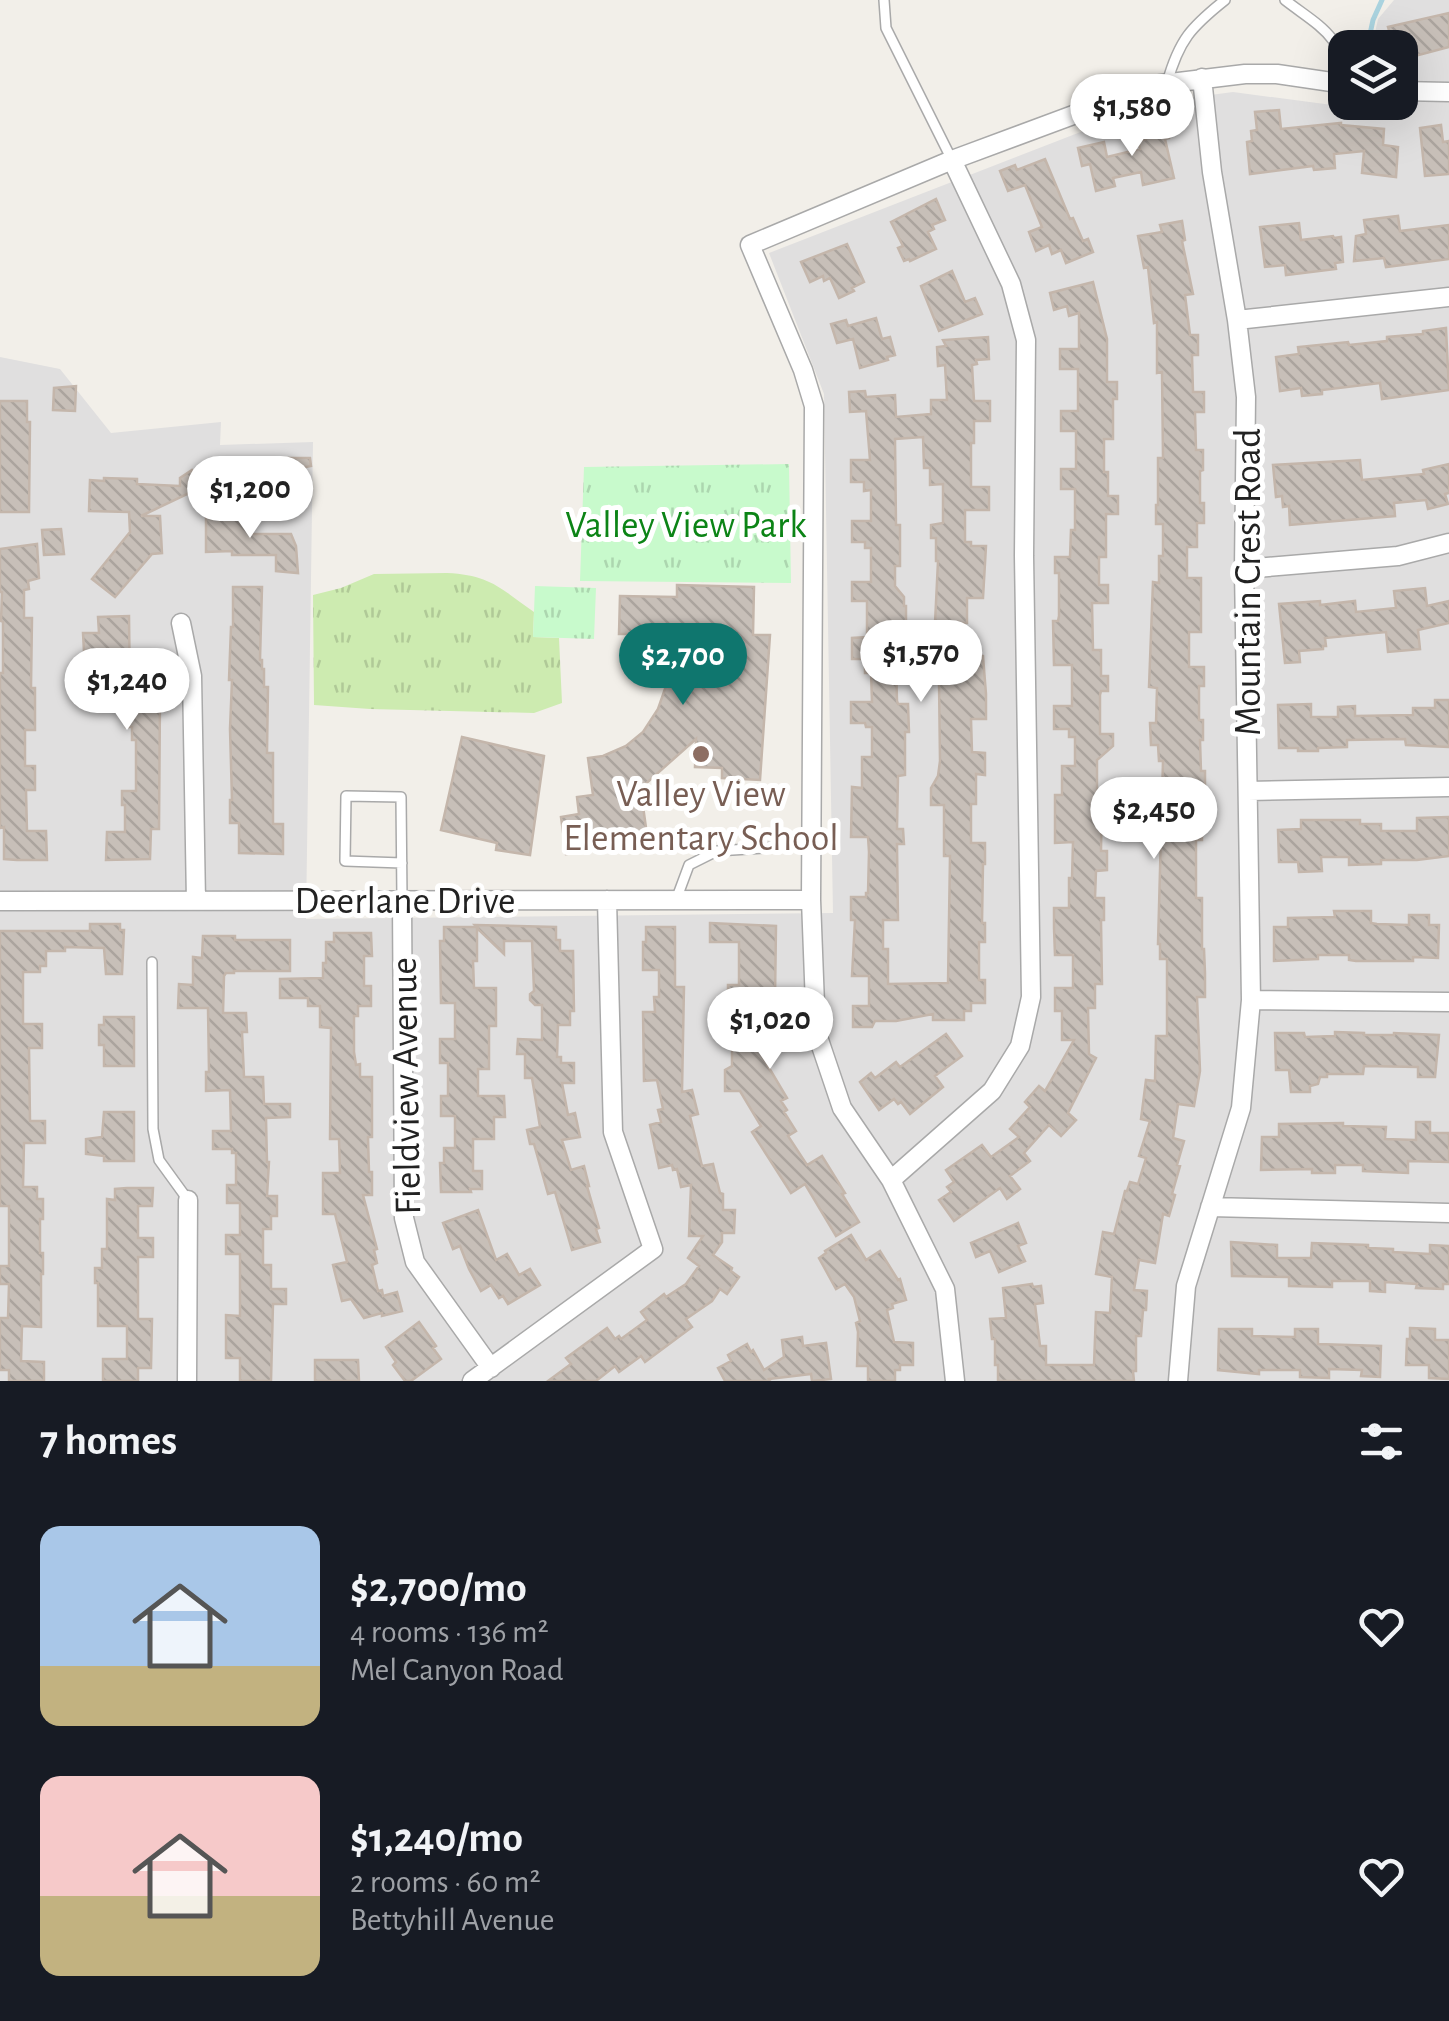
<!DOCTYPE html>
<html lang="en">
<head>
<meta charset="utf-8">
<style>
  body { margin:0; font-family:"Alegreya Sans",sans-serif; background:#20242c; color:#f1f3f6; height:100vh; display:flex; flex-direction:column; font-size:38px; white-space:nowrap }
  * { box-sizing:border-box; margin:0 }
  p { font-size:32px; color:#9ea1a6 }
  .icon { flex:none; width:55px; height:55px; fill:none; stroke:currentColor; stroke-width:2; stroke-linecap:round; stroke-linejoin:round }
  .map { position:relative; height:1381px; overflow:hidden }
  .panel { display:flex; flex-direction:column; background:#171b24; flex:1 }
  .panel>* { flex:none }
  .fabs { position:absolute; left:1328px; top:30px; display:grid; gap:20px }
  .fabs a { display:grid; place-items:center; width:90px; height:90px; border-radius:20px; background:#171b24; box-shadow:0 10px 40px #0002; font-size:50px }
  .price { position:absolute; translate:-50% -85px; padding:0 22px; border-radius:35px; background:#fff; color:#222; font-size:32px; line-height:65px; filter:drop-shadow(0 2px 5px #0008) }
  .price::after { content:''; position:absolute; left:50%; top:60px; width:30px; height:22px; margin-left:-15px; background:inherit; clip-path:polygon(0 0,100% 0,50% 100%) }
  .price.active { background:#0f766e; color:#fff }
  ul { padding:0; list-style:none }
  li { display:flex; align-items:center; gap:30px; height:250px; padding:0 40px }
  li span { display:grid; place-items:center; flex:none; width:280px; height:200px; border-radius:20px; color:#555 }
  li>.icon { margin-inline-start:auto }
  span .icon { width:120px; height:120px; fill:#fffc; stroke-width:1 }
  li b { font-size:42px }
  h2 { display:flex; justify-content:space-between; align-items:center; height:120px; padding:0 40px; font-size:42px }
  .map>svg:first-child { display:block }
  .residential { fill:#e0dfdf }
  .grass { fill:url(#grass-tufts) }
  .park { fill:url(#park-tufts) }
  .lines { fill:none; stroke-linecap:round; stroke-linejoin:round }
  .stream { stroke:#aad3df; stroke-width:5 }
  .building { fill:url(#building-back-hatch); stroke:#c4b6ab; stroke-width:2.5; fill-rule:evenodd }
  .service-casing { stroke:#a9a9a9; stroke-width:12 }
  .minor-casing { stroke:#a9a9a9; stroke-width:21 }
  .service { stroke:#fff; stroke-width:9 }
  .minor { stroke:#fff; stroke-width:18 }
  .education-dot { fill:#8d6e63; stroke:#fff; stroke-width:4 }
  .labels { text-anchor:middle; stroke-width:10; stroke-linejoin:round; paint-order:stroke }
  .park-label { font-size:38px; fill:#0c8416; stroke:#fff }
  .street-label { font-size:38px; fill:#222; stroke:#fff }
  .education-label { font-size:38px; fill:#785e54; stroke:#fff }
</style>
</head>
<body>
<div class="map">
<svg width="1449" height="1381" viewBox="0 0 1449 1381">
  <defs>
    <pattern id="grass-tufts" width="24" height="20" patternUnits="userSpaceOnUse" patternTransform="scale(2.5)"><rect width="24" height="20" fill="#cdebb0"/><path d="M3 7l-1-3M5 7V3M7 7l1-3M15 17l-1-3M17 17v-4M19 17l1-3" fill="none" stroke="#b0c997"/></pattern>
    <pattern id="park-tufts" width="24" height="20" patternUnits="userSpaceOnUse" patternTransform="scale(2.5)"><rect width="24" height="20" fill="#c8facc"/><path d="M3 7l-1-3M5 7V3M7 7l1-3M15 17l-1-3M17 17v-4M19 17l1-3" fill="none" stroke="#acd6af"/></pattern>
    <pattern id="building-back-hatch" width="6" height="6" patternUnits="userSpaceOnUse" patternTransform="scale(2.5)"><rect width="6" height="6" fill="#c7bfb8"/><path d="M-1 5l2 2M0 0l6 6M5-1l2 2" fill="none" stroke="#aba49e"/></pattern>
  </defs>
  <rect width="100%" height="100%" fill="#f2efe9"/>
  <path class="residential" d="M1394,0H1449V1381H0V357L60,369L111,433L221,422L220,445L313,442L306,919L833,913L824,394L769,253L1158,102L1233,92L1385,112L1383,103L1400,102V48L1372,47L1378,19Z"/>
  <path class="grass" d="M447,573C490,575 500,588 534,612L533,637L559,638L562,703L534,713L370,709L314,705L313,595L341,588L374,574Z"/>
  <path class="park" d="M789,464L791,583L580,581L584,467Z
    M535,586L596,588L594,639L533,637Z"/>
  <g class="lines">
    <path class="stream" d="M1367,48L1373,20L1382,0"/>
  </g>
  <path class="building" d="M1449,13V47L1415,56L1413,47L1400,50V48H1394L1388,27Z
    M1279,110L1281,129L1341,123V125L1384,129L1383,145L1398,147L1396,177L1362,173L1364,151L1334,154L1335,168L1314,170L1313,166L1250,174L1247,142L1252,141L1251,131L1257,130L1255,112Z
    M1165,119L1169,138L1165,139L1174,178L1143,185L1141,172L1113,178L1115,186L1096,191L1090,164L1082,166L1078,148L1104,142L1107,157L1140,149L1138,141L1146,139L1142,124Z
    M1441,125L1443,142L1449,141V174L1425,176L1420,128Z
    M1045,159L1070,219L1073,218L1083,241L1088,239L1093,252L1066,263L1061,250L1052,254L1049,245L1036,251L1029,232L1042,227L1025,185L1008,191L1000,171L1015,165L1017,170Z
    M936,199L945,220L932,225L934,229L928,232L936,249L910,261L909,259L904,261L898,248L903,246L891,222Z
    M1398,216L1400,231L1449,225V259L1386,267L1384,258L1354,261L1356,236L1366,234L1364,220Z
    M1182,221L1185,240L1182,241L1193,294L1185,295L1190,335H1198V355H1192L1193,392H1204V412H1195L1196,450H1203V470L1200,471V503H1204V523H1197V547H1187V578H1201V632H1189V667H1204V686H1199V720H1203V740H1200L1201,771H1205V792H1197V820H1202V840H1196V898H1202V949H1204L1205,973V997H1197L1200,1071L1194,1106L1178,1104L1173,1138L1184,1141L1177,1165L1180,1166L1172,1194L1175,1195L1169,1216L1163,1214L1155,1263L1139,1260L1134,1290L1147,1291L1146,1310H1143L1141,1336H1136V1371H1133L1134,1381H998V1365H995V1339H992L990,1319L1006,1318L1003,1288L1032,1284L1033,1287L1041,1286L1043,1303L1035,1304L1040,1346H1046V1365H1094L1096,1312L1110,1313L1112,1277L1096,1274L1103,1232L1114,1234L1125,1191H1127L1130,1182L1138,1184L1146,1158L1139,1156L1150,1121L1141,1119L1146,1080L1155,1081L1156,1036H1167V959H1160V944H1158L1163,761H1159L1158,745H1151L1150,723H1156L1157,688L1149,687L1153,582L1159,583V556H1163V524H1156V505H1158V458H1163L1162,372L1157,373V322L1154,323L1148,267L1144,268L1138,236L1162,232L1160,225Z
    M1299,223L1301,240L1333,236L1334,238L1341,237L1343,262L1335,263L1336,269L1286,275L1285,265L1265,267L1260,227Z
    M847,244L864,282L852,288L854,291L839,298L830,278L824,281L823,276L810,282L801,262Z
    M952,271L965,302L975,298L982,314L939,331L921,286Z
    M1093,282L1107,339V382H1117V399H1113V439H1104V472H1108V496H1118V514H1106V557H1099V585H1108V603H1092L1093,650H1101V676H1108V691H1101L1100,695V734H1113V746L1097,760V792H1102L1101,851H1107V870L1096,871L1095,898H1104V920H1101L1102,984H1095V1008H1088L1089,1054L1096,1058L1068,1113L1076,1120L1061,1136L1049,1125L1024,1153L1030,1161L1010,1176L1020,1189L1007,1199L1000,1188L954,1221L939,1200L951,1192L947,1187L954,1182L946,1170L982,1145L991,1157L1019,1137L1010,1129L1030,1107L1025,1102L1039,1086L1045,1091L1074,1040H1062V1011H1055V988H1073V955H1055L1054,928V908H1069V878H1072L1073,842L1055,843V795H1062V766H1075V737H1069V729H1054V706H1072V665H1054L1053,621H1058L1059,616V573H1055V557H1070L1071,530H1075V489H1061V469H1076V431H1061V411H1078V369H1060V349H1079V313L1069,316L1067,306L1054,310L1050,293Z
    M876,318L882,339L890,337L895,355L887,357L888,360L860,368L853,339L837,343L831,324L846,320L848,326Z
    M1446,328L1449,390L1382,399L1380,383L1322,390V394L1302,396L1301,388L1280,391L1276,357L1299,354L1298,347L1348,342L1349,345L1387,341V337L1423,334V331Z
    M988,337L989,359L976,360L977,364L972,365L974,401H990V421H974V443H971V487H989V510H965V542H971V546H986L983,598H967V623H963L964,657L983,656L986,694V719H971L972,752L985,753V775L976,774V804H971V843H985V864H983L982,923H985V942H979V980H985V1003H971V1011H964V1020H933V1014L896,1021H875L872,1027H853V1006H869V976H852L855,920H851V897H866V893H868L869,852L868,837H851L852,787L862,788V757H872V727H866L865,723H851V702H872L871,673H865V659H852V638L867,637V601H852V582H871V548H865V542H852V521H871V490L864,491V482H851V460H870L866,411L850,412L849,392L865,391L866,397L895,395L896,417L931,414V400H947L945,365L938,366L937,347L946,346L943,340ZM923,437L924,468H930V485L943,484V523L931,525V538H936V561H938L935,623H938L940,658H931L932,677L939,682L940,761L938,776L931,788V805H944V856H950L948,983L888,984V949H883V920H898L897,844H904L903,829H897L898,776L905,775V732H909L908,704H898L897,701L895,624H906V606H904V597L895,586V566H900V525H896L895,439Z
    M76,386L75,411L53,410L54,388Z
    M0,401H27V422H30L29,512H0Z
    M269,458H310L311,466L295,469V472H286V486H272Z
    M1360,460L1362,480L1424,474L1423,470L1449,464V493L1445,494L1448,504L1428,509L1426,500L1394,503L1395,516L1290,525L1289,506L1283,507L1282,496L1276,497L1273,465Z
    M192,470L204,486L141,516H160L162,553L152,554L115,597L92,579L130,532L129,512L89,511L90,480L104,481V478L137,479V484L180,486V478Z
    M206,516H249L252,534H291L296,546L298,573L276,571V555H232V551L206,552Z
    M61,529L64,554L44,555L42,530Z
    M37,544L39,578L28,581L29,589L24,590V618H32L31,688H35V730H25V766H35V790H26L27,831H46L47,860H17L4,859V827L0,828V673H3V622L1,621L2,592H0V549Z
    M677,585L754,587L753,635H770L760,780L722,778V768L695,767L696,739L642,787L644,789L641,792L648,842L566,854L561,817L579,814L577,797L593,795L588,758L603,756L626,746L643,732L658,709L666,686L668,634H619L620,596L677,597Z
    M233,587H262L260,660H262V669H264V687H268L267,753H273V824H283V854L239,853V823H230V800H232L230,729L232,680H229L230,653L231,627H233Z
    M1425,588L1427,606L1449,601V623L1418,630L1420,649L1388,652L1386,632L1325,638L1326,646H1323V649L1299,651L1300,662L1285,663L1279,604L1320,601V605L1355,601L1356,612L1396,608L1394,591Z
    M129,616L130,696H160L159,829H151L150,859L106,860L107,832H125V805H122V791H136V740H132V727H126V708L87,709L83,633H99L98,617Z
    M1435,700H1449V747L1406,745L1405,739L1347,740V747L1318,748V751H1298V748H1279L1278,705L1311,704V717H1338V707L1355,706V716L1413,715V708H1435Z
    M462,737L544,756L530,855L496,850L497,843L441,830Z
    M1449,817V856L1417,860H1381V864L1349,865V857H1321L1322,871L1299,872L1298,862H1279L1278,830L1301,829V820H1360V824H1381V831H1417V818Z
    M1334,911H1371V923L1377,924L1409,925V915H1429V925H1439L1438,958L1413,957V961H1356L1349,960V955H1318V959L1274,961V927H1288V918L1335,917Z
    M710,923L776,926L775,999H757V1034H775V1056H762L787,1098L781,1101L787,1110L784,1112L796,1131L788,1136L807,1165L822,1156L845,1193L842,1194L859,1222L836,1236L805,1184L791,1193L752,1132L761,1126L740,1091H725V1070L732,1066V1028L721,1026V1010H728V985H739V942H710Z
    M90,924H120V930H124L122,974H106L104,948L65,947V951H46V966H40V972H23V1024H42V1048H29L30,1121H45V1143H24L23,1187H37V1199H43V1219H40V1253H43V1274H41V1327L22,1326L21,1361L44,1362V1381H9V1370H0V1318H8L9,1284H0V1266H9V1206H0V931H90Z
    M475,925L556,927V940H560V951H573L574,1011H570V1025H558L557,1057H561V1063H574V1083H562L568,1115L575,1113L580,1137L562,1140L571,1170L584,1166L589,1186H587L599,1228L596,1229L600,1242L572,1250L555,1192L548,1194L534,1144H530L527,1130L540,1127L532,1078H525V1054H517L518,1039L542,1040V1005H535L530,1000V994L534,991L532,941H504V954L477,928V961H473L474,988H496V1026H489V1069H478V1096H504L505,1117H494V1139H473V1171H482V1189H470L471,1192H441L440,1163H444V1148H455V1116H441V1096H448V1063H440V1039H455V1003H441L440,941H444V927H477Z
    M646,927H675V987H684L682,1092L692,1090L698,1114L690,1116L702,1166L713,1164L720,1193L723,1194V1210H735L734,1233H722V1242L713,1255L732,1268L731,1271L739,1277L727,1294L720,1289L712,1301L686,1319L692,1327L645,1362L641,1356L619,1372L615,1366L596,1381H548L571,1364L566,1358L607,1328L615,1339L619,1336L621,1339L647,1320L641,1312L664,1294L666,1297L686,1284L699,1266L688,1258L703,1236H689L691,1185L681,1187L677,1169L673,1170L672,1165L659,1168L650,1125L661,1122L658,1110L663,1109L657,1080L644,1081L643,1012H655L654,997H659V970H643V942H646Z
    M334,933H371L372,956H364V986H371V1006H358V1016H354V1052L356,1065L360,1064V1077H372V1137H368L369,1172H372V1195H363L377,1249L374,1250L377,1263L372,1265L378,1291L382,1290L383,1296L397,1292L402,1311L382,1316V1313L364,1318L351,1299L342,1301L333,1265L347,1262L335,1214H323V1173H340L339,1139H330L331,1028L320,1027V1006H308V998H280V979L323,978V963H326V942H334Z
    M203,936H235V940H290V971H234V973H226L224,976L223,1013H246L247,1032H242L244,1077H263L264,1104H290V1117L266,1118L267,1162H269L267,1196H277V1216H271V1229H263V1265H271V1289H286V1304H273L271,1381H240V1358H226V1315L240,1316V1254H226V1235H240V1203H227V1185H236V1153H232V1149H213V1131H231L230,1090L206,1091V1072H209L208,1008H178L179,984L193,985V957L202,958Z
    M104,1017H134V1066H104V1045H99V1025H104Z
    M1335,1032L1364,1033V1035H1394V1033L1439,1035L1435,1077H1418V1067L1364,1066L1363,1074H1327V1077H1320L1318,1084L1310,1086V1092H1291L1289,1070H1276L1275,1033H1304L1305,1037L1335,1036Z
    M946,1034L962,1056L935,1076L943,1087L910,1114L901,1102L898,1104L894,1099L879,1110L860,1082L871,1073L875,1078L896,1062L900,1067Z
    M104,1112H134V1161H104V1156L86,1154V1139L102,1137Z
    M1416,1122H1430V1133H1449V1162L1408,1161V1173L1363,1171V1165H1335V1173H1312V1169L1261,1170L1262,1137H1279V1124L1343,1123V1126L1386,1127L1385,1139L1416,1140Z
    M127,1188H153L152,1206H138V1238H153V1257H138V1319H152L151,1368H138V1381H103V1359H127V1326H98V1283H95V1268H102V1249H107V1199L115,1200V1189Z
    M478,1210L496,1260L507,1254L519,1275L530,1269L540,1285L508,1304L503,1296L499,1298L491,1285L481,1291L469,1269L460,1246L453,1249L443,1223Z
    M1018,1223L1026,1243L1018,1246L1025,1261L999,1272L990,1251L976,1257L971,1243Z
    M851,1235L866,1260L880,1251L898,1280L900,1279L906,1300L892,1304L893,1308L887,1310L894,1342L913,1343V1365H900V1370H895V1381H868V1366H857L858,1332L856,1323L860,1321L854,1297L845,1284L836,1289L819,1258L826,1253L825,1251Z
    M1231,1242L1277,1245V1258H1311L1312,1243L1368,1245V1248L1393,1249V1252L1430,1254V1245L1449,1246V1284H1443V1289L1416,1288L1417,1284L1385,1282V1292L1370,1291V1281H1332V1287L1289,1286V1277L1232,1276Z
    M419,1322L436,1346L433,1348L441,1359L411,1381H405L393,1365L396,1362L386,1347Z
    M1410,1328L1435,1329V1340H1449V1379L1429,1378V1365H1406L1407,1339H1410Z
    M1219,1329H1252V1336L1295,1337V1329H1318V1344L1381,1346L1380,1377L1361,1376L1362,1370L1329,1369V1378L1300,1377V1370H1259V1374L1218,1370Z
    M802,1337L803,1346L826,1343L831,1379L812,1381L811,1374L769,1379L770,1381H725L718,1368L731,1361L728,1355L747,1344L751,1352L753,1350L764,1370L784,1357L782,1340Z
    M315,1360H358L359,1381H315Z"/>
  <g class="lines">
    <g class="service-casing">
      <path id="service" d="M884,0L886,28L952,160
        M1285,0C1317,25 1347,37 1343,83
        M1167,83C1179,40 1191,27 1225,0
        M402,863L345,861L346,796L401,797L402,900
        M676,900L689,865L717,851L811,845
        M152,962L153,1129L159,1160L188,1200"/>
    </g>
    <g class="minor-casing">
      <path id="minor" d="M1400,91L1449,92
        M1237,320L1449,297
        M1244,569L1398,556L1449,543
        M181,623L192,676L196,901
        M1248,791L1449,787
        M402,900L404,1218L415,1262L491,1368
        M0,901L811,900
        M1251,1000L1449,1002
        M891,1180L992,1091L1020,1046L1031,997L1024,556L1026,340L1011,284L952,160
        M1210,1207L1449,1213
        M187,1381L188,1200
        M472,1381L653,1249L613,1132L607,900
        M955,1381L945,1289L891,1180L842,1108L816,1031L811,900L814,406L803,370L750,245L952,160L1154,85L1245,74H1277L1345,84
        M1178,1381L1186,1286L1241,1108L1251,1000L1244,569L1246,397L1237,320L1212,172L1202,78"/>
    </g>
    <use href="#service" class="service"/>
    <use href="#minor" class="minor"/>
  </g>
  <circle class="education-dot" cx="701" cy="754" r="10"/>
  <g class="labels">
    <g class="park-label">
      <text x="686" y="537">Valley View Park</text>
    </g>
    <g class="street-label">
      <text transform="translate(1247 582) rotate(-90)" y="13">Mountain Crest Road</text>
      <text x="405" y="913">Deerlane Drive</text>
      <text transform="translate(405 1086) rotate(-91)" y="13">Fieldview Avenue</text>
    </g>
    <g class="education-label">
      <text x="701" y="806">Valley View<tspan x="701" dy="44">Elementary School</tspan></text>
    </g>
  </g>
</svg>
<div class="fabs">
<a><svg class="icon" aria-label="layers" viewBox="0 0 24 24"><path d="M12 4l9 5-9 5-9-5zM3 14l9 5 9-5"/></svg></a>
</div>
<b class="price" style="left:1132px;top:159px">$1,580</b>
<b class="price" style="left:250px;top:541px">$1,200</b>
<b class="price" style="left:921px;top:705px">$1,570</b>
<b class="price active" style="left:683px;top:708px">$2,700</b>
<b class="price" style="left:127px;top:733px">$1,240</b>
<b class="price" style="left:1154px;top:862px">$2,450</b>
<b class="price" style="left:770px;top:1072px">$1,020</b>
</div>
<section class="panel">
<h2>7 homes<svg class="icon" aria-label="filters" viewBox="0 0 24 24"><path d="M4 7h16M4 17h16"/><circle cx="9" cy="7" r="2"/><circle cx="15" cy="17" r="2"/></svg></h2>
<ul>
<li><span style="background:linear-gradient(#a9c7e8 70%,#c2b280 0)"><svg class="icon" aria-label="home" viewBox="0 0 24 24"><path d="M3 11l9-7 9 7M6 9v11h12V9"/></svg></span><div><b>$2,700/mo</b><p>4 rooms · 136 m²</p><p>Mel Canyon Road</p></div><svg class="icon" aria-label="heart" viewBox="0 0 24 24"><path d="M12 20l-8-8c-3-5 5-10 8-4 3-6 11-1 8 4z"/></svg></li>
<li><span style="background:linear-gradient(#f6c9c9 60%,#c2b280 0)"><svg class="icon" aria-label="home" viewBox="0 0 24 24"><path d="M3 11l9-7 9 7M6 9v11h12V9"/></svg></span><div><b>$1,240/mo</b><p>2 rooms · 60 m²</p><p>Bettyhill Avenue</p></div><svg class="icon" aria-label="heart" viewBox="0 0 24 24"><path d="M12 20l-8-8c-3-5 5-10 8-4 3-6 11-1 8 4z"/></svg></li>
</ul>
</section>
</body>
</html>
